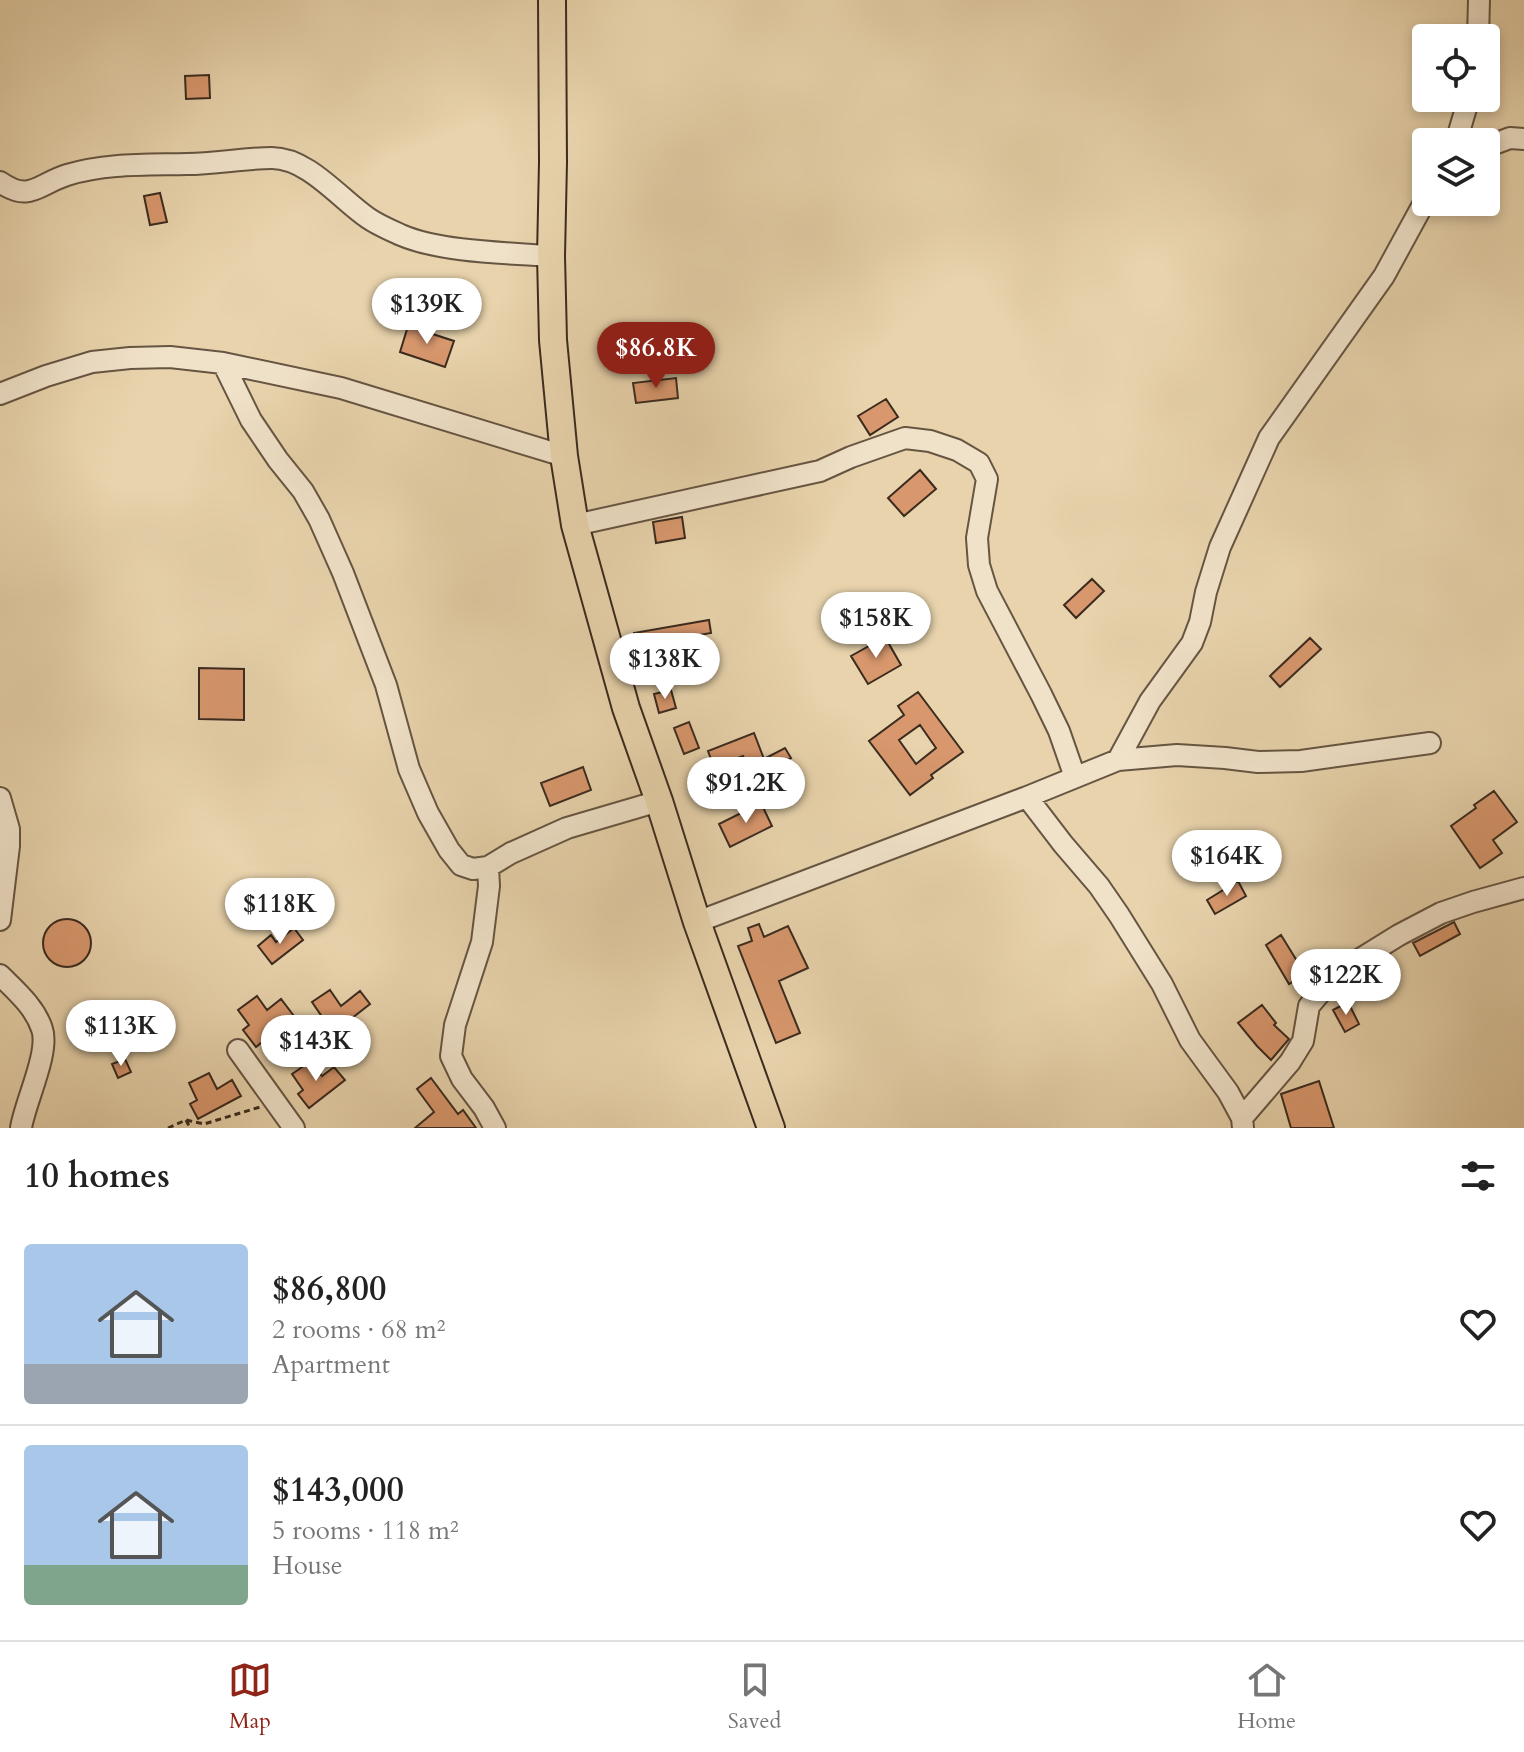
<!DOCTYPE html>
<html lang="en">
<head>
<meta charset="utf-8">
<style>
  body { margin:0; font-family:Cardo,serif; background:#f2f2f2; color:#222; height:100vh; display:flex; flex-direction:column; font-size:30px; white-space:nowrap }
  * { box-sizing:border-box; margin:0 }
  p { font-size:26px; color:#767676 }
  .icon { flex:none; width:44px; height:44px; fill:none; stroke:currentColor; stroke-width:2; stroke-linecap:round; stroke-linejoin:round }
  .map { position:relative; height:1128px; overflow:hidden }
  .drawer { display:flex; flex-direction:column; background:#fff; flex:1 }
  .drawer>* { flex:none }
  .controls { position:absolute; left:1412px; top:24px; display:grid; gap:16px }
  .controls a { display:grid; place-items:center; width:88px; height:88px; border-radius:8px; background:#fff; box-shadow:0 4px 12px #0003; font-size:40px }
  .price { position:absolute; translate:-50% -68px; padding:0 18px; border-radius:28px; background:#fff; color:#222; font-size:26px; line-height:52px; filter:drop-shadow(0 2px 4px #0008) }
  .price::after { content:''; position:absolute; left:50%; top:48px; width:24px; height:18px; margin-left:-12px; background:inherit; clip-path:polygon(0 0,100% 0,50% 100%) }
  .price.active { background:#8f2418; color:#fff }
  ul { padding:0; list-style:none }
  li { display:flex; align-items:center; gap:24px; height:200px; padding:0 24px }
  li+li { border-top:2px solid #e0e0e0 }
  li span { display:grid; place-items:center; flex:none; width:224px; height:160px; border-radius:8px; color:#555 }
  li>.icon { margin-inline-start:auto }
  span .icon { width:96px; height:96px; fill:#fffc; stroke-width:1 }
  li b { font-size:34px }
  h2 { display:flex; justify-content:space-between; align-items:center; height:96px; padding:0 24px; font-size:34px }
  .tabs { display:flex; justify-content:space-around; align-items:center; height:112px; border-top:2px solid #e0e0e0; background:#fff; font-size:22px; color:#767676 }
  .tabs a { display:grid; justify-items:center; gap:4px }
  .tabs .active { color:#8f2418 }
  .map>svg:first-child { display:block }
  .building { fill:#d8976d; stroke:#3a2b1f; stroke-width:2; fill-rule:evenodd }
  .lines { fill:none; stroke-linecap:round; stroke-linejoin:round }
  .minor-casing { stroke:#665542; stroke-width:24 }
  .major-casing { stroke:#3a2b1f; stroke-width:30 }
  .path { stroke:#3a2b1f; stroke-width:3; stroke-dasharray:6 4; stroke-linecap:butt }
  .minor { stroke:#f0e2c9; stroke-width:20 }
  .major { stroke:#e8d3ac; stroke-width:26 }
</style>
</head>
<body>
<div class="map">
<svg width="1524" height="1128" viewBox="0 0 1524 1128">
  <rect width="100%" height="100%" fill="#e8d3ac"/>
  <filter id="stains"><feTurbulence type="fractalNoise" baseFrequency=".0025" numOctaves="4"/><feColorMatrix values="0 0 0 0 .2 0 0 0 0 .09 0 0 0 0 .02 0 0 0 .5 -.17"/></filter>
  <radialGradient id="worn" r=".72"><stop offset=".6" stop-color="#630" stop-opacity="0"/><stop offset="1" stop-color="#630" stop-opacity=".3"/></radialGradient>
  <path class="building" d="M209,75L210,98L186,99L185,76Z
    M160,193L167,222L150,225L144,196Z
    M408,326L454,341L445,367L400,352Z
    M676,378L678,398L636,403L633,383Z
    M886,399L898,417L870,435L858,416Z
    M920,470L936,489L904,516L888,498Z
    M682,517L685,538L656,543L653,522Z
    M1092,579L1104,591L1076,618L1064,605Z
    M709,620L711,633L654,643L656,649L638,652L634,633Z
    M885,637L901,665L868,684L851,656Z
    M1310,638L1321,649L1280,687L1270,676Z
    M199,668L244,669V720L199,719Z
    M671,690L676,708L659,713L654,694Z
    M918,692L963,752L931,775L933,778L910,795L869,741L904,715L898,706ZM920,725L936,748L916,764L899,740Z
    M689,722L699,748L684,754L674,728Z
    M754,733L764,759L785,748L791,758L771,769L778,784L762,792L743,756L714,767L708,751Z
    M583,767L591,790L550,806L541,783Z
    M1494,791L1517,822L1493,840L1502,853L1480,868L1451,826L1476,808L1474,805Z
    M761,803L772,826L730,847L719,824Z
    M1238,881L1246,896L1215,914L1207,900Z
    M43 943a24 24 0 1 1 48 0a24 24 0 1 1-48 0Z
    M1454,922L1460,934L1420,956L1413,943Z
    M759,924L764,937L788,926L808,968L779,981L800,1033L776,1043L738,946L752,941L748,928Z
    M294,928L303,940L272,964L258,946L271,935L276,942Z
    M1281,935L1305,974L1289,984L1266,945Z
    M330,990L341,1006L360,991L370,1004L333,1033L312,1002Z
    M257,996L267,1010L281,999L294,1016L256,1047L243,1030L249,1025L238,1010Z
    M1348,1002L1359,1024L1345,1032L1333,1010Z
    M1262,1005L1276,1023L1274,1025L1289,1039L1271,1060L1257,1046L1238,1023Z
    M125,1059L131,1072L118,1078L112,1064Z
    M311,1061L322,1076L334,1067L345,1080L309,1108L298,1094L303,1090L292,1074Z
    M209,1073L217,1089L232,1080L241,1096L198,1119L190,1104L197,1100L189,1083Z
    M431,1078L458,1114L463,1110L476,1128H415L434,1112L417,1089Z
    M1319,1081L1334,1128H1291L1281,1094Z"/>
  <g class="lines">
    <g class="minor-casing">
      <path id="minor" d="M1478,38L1479,0
        M1456,142L1469,98
        M1486,147L1510,138L1524,139
        M0,182C30,203 38,184 67,175C106,163 147,165 187,164C216,164 244,158 272,158C308,158 340,199 368,218C378,225 390,230 401,235C440,252 508,253 551,256
        M223,363L251,420L278,460L303,491L319,519L343,573L386,685L409,769L428,813L449,850L461,865L473,869L488,867
        M0,394L46,376L92,362L130,358L170,357L223,363L341,388L564,456
        M575,525L820,471L851,457L905,438L930,441L957,450L979,463L987,479L977,538L979,565L987,591L1041,694L1059,731L1075,777
        M1118,760L1150,701L1192,643L1200,622L1206,592L1220,547L1269,438L1384,276L1426,199
        M1027,797L1118,760L1177,755L1225,758L1258,762L1301,761L1430,743
        M0,798L9,829V846L0,920
        M697,922L1027,797L1063,844L1099,886L1119,915L1162,984L1190,1040L1228,1092L1242,1118
        M0,975C16,991 35,1007 42,1029C50,1052 25,1102 21,1128
        M238,1050L294,1128
        M495,1128L484,1108L462,1079L451,1056L455,1025L482,942L489,886L488,867L511,853L567,828L659,801
        M1243,1128L1242,1118L1290,1062L1303,1041L1309,1006L1332,979L1357,961L1399,935L1441,913L1473,902L1524,888"/>
    </g>
    <g class="major-casing">
      <path id="major" d="M552,0L553,162L551,256L553,340L564,456L575,525L626,708L659,801L697,922L771,1128"/>
    </g>
    <path class="path" d="M186,1120L190,1128
      M168,1128L186,1120L204,1124L260,1107"/>
    <use href="#minor" class="minor"/>
    <use href="#major" class="major"/>
  </g>
  <rect width="100%" height="100%" filter="url(#stains)"/>
  <rect width="100%" height="100%" fill="url(#worn)"/>
</svg>
<div class="controls">
<a><svg class="icon" aria-label="locate" viewBox="0 0 24 24"><circle cx="12" cy="12" r="6"/><path d="M12 2v4M12 18v4M2 12h4M18 12h4"/></svg></a>
<a><svg class="icon" aria-label="layers" viewBox="0 0 24 24"><path d="M12 4l9 5-9 5-9-5zM3 14l9 5 9-5"/></svg></a>
</div>
<b class="price" style="left:427px;top:346px">$139K</b>
<b class="price active" style="left:656px;top:390px">$86.8K</b>
<b class="price" style="left:876px;top:660px">$158K</b>
<b class="price" style="left:665px;top:701px">$138K</b>
<b class="price" style="left:746px;top:825px">$91.2K</b>
<b class="price" style="left:1227px;top:898px">$164K</b>
<b class="price" style="left:280px;top:946px">$118K</b>
<b class="price" style="left:1346px;top:1017px">$122K</b>
<b class="price" style="left:121px;top:1068px">$113K</b>
<b class="price" style="left:316px;top:1083px">$143K</b>
</div>
<section class="drawer">
<h2>10 homes<svg class="icon" aria-label="filters" viewBox="0 0 24 24"><path d="M4 7h16M4 17h16"/><circle cx="9" cy="7" r="2"/><circle cx="15" cy="17" r="2"/></svg></h2>
<ul>
<li><span style="background:linear-gradient(#a9c7e8 75%,#9aa5b1 0)"><svg class="icon" aria-label="home" viewBox="0 0 24 24"><path d="M3 11l9-7 9 7M6 9v11h12V9"/></svg></span><div><b>$86,800</b><p>2 rooms · 68 m²</p><p>Apartment</p></div><svg class="icon" aria-label="heart" viewBox="0 0 24 24"><path d="M12 20l-8-8c-3-5 5-10 8-4 3-6 11-1 8 4z"/></svg></li>
<li><span style="background:linear-gradient(#a9c7e8 75%,#7fa58c 0)"><svg class="icon" aria-label="home" viewBox="0 0 24 24"><path d="M3 11l9-7 9 7M6 9v11h12V9"/></svg></span><div><b>$143,000</b><p>5 rooms · 118 m²</p><p>House</p></div><svg class="icon" aria-label="heart" viewBox="0 0 24 24"><path d="M12 20l-8-8c-3-5 5-10 8-4 3-6 11-1 8 4z"/></svg></li>
</ul>
</section>
<nav class="tabs">
<a class="active"><svg class="icon" aria-label="map" viewBox="0 0 24 24"><path d="M3 6l6-2 6 2 6-2v14l-6 2-6-2-6 2zM9 4v14M15 6v14"/></svg>Map</a>
<a><svg class="icon" aria-label="saved" viewBox="0 0 24 24"><path d="M7 4h10v16l-5-4-5 4z"/></svg>Saved</a>
<a><svg class="icon" aria-label="home" viewBox="0 0 24 24"><path d="M3 11l9-7 9 7M6 9v11h12V9"/></svg>Home</a>
</nav>
</body>
</html>
